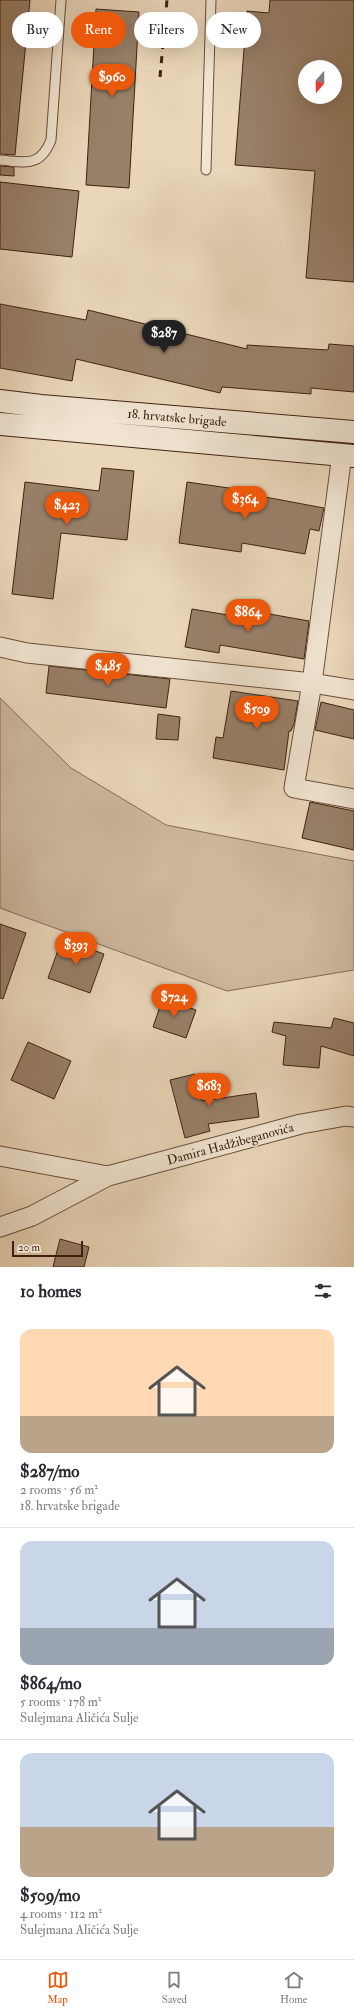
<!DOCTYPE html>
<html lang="en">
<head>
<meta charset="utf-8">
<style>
  body { margin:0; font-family:"IM FELL Double Pica",serif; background:#f2f2f3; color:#2b2b33; height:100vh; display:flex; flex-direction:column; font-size:15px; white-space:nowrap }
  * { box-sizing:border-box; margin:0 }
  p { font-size:13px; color:#7c7c81 }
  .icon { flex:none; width:22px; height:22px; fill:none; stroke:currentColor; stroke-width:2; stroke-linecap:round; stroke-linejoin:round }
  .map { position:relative; height:1267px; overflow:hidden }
  .sheet { display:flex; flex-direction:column; background:#fff; flex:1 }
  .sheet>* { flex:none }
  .hud { position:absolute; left:12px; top:12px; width:330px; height:36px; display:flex; gap:8px }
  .needle { width:26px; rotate:200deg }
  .buttons { position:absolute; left:298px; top:60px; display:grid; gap:8px }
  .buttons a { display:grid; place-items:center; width:44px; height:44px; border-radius:50%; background:#fff; box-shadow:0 4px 16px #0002; font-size:20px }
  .scale { position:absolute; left:12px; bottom:10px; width:71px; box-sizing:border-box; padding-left:4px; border:2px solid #402111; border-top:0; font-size:11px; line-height:14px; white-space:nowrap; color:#402111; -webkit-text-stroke:3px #f1e5d2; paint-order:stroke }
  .price { position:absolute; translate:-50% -34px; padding:0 9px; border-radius:14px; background:#ea580c; color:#fff; font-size:13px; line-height:26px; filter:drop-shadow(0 1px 2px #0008) }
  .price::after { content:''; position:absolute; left:50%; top:24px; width:12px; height:9px; margin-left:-6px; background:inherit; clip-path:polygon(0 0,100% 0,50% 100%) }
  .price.current { background:#222; color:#fff }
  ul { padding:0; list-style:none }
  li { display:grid; align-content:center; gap:8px; height:212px; padding:0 20px }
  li+li { border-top:1px solid #e1e1e2 }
  li span { display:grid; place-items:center; height:124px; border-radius:12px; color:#555 }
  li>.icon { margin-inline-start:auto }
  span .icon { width:72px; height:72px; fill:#fffc; stroke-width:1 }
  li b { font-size:17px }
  h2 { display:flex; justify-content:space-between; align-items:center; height:48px; padding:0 20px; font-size:17px }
  .pill { padding:0 14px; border-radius:18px; background:#fff; box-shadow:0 4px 16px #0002; font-size:14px; line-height:36px }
  .pill.current { background:#ea580c; color:#fff }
  .dock { display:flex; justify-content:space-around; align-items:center; height:56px; border-top:1px solid #e1e1e2; background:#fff; font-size:11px; color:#7c7c81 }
  .dock a { display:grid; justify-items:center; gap:2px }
  .dock .current { color:#ea580c }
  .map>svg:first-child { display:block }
  .green { fill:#cdb89d; stroke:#866c57 }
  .building { fill:#988069; stroke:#402111; fill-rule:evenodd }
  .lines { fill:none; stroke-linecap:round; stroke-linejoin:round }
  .service-casing { stroke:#6a4e3b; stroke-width:11 }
  .minor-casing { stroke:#6a4e3b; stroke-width:21 }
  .secondary-casing { stroke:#402111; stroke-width:24 }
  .service { stroke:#f1e5d2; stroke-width:9 }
  .minor { stroke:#f1e5d2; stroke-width:19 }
  .secondary { stroke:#f1e5d2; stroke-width:22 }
  .rail { stroke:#402111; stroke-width:3; stroke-dasharray:7 7; stroke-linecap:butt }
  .labels { text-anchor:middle; stroke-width:3; stroke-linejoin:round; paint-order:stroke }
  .street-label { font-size:13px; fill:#402111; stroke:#f1e5d2 }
</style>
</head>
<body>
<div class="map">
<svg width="354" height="1267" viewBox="0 0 354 1267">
  <rect width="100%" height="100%" fill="#ead7ba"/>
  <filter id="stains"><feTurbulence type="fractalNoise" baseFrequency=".005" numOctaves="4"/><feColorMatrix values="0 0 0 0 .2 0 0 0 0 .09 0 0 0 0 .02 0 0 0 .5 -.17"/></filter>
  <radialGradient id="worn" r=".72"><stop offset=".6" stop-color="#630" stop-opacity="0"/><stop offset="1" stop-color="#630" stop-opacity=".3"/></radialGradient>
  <path class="green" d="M0,698L71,768L166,825L354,861V970L227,991L0,908Z"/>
  <path class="building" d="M0,0H30L15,155L0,154Z
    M270,0H354V282L306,278L315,171L235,165L247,11L269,13ZM305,67H335V97H305Z
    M96,9L139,12L129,188L86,185Z
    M0,166L14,167V176L0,175Z
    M0,182L79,191L72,257L0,249Z
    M0,304L86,320L88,310L247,349V345L328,350L329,344L354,346V392L311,388V394L222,387L220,393L76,359L72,381L0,368Z
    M102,468L134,471L127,540L61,533L53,599L12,594L25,482L99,491Z
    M187,482L250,491L249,494L324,508L319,531L310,529L305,554L242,543L241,552L179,543Z
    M192,609L240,617L241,609L309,621L304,659L220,645L219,653L185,647Z
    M49,666L170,679L166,708L46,693Z
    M231,691L298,701L294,724L291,731H289L284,770L213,758L216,737L223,738Z
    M321,702L354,710V739L315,730Z
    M158,714L180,717L178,740L156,739Z
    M310,802L354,811V850L302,838Z
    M0,924L26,933L3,999L0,998Z
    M62,939L104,954L90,993L48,978Z
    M163,998L196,1010L186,1038L153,1027Z
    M334,1018L354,1023V1056L321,1046L319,1068L283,1065L286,1036L272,1032L274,1022L331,1028Z
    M28,1042L71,1061L54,1099L11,1080Z
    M195,1074L202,1101L256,1093L259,1117L208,1124L210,1131L185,1138L170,1080Z
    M60,1239L89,1247L84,1267H53Z"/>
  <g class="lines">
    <g class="service-casing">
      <path id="service" d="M0,160C25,162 40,168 51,140L61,0
        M206,170L211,0"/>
    </g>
    <g class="minor-casing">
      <path id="minor" d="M342,454L312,683L294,788L354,799
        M0,647L27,653L312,683L354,690
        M0,1156L108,1176L301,1124L346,1116L354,1117
        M0,1227L32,1216L108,1176"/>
    </g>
    <g class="secondary-casing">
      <path id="secondary" d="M0,401L41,406L354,432
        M0,424L354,456"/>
    </g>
    <use href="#service" class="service"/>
    <use href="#minor" class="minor"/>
    <use href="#secondary" class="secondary"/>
    <path class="rail" d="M160,77L167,0"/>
  </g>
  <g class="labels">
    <g class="street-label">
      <text transform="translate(177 417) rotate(5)" y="5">18. hrvatske brigade</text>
      <text transform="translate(230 1143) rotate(-15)" y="5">Damira Hadžibeganovića</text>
    </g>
  </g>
  <rect width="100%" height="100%" filter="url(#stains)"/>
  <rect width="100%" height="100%" fill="url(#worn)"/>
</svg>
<div class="buttons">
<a><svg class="needle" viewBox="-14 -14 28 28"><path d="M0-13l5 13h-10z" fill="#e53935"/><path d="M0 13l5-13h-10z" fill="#7c7c81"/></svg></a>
</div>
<div class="scale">20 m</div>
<b class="price" style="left:112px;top:98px">$960</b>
<b class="price current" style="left:164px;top:354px">$287</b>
<b class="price" style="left:245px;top:520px">$364</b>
<b class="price" style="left:67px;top:526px">$423</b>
<b class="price" style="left:248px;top:633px">$864</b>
<b class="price" style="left:108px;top:687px">$485</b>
<b class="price" style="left:257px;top:730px">$509</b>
<b class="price" style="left:76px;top:966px">$393</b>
<b class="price" style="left:174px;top:1018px">$724</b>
<b class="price" style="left:209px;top:1107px">$683</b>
<div class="hud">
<a class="pill">Buy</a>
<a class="pill current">Rent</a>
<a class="pill">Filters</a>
<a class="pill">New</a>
</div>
</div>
<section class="sheet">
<h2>10 homes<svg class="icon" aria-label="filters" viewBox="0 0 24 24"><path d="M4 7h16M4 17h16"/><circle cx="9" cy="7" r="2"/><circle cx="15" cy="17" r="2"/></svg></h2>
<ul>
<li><span style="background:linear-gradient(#ffd9b3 70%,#b9a48a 0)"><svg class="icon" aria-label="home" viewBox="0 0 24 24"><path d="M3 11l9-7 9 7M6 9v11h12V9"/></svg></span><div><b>$287/mo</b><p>2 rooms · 56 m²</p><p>18. hrvatske brigade</p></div></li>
<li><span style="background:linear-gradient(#c9d6e8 70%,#9aa5b1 0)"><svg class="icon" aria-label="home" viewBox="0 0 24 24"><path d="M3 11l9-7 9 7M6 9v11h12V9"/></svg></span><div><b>$864/mo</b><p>5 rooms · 178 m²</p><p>Sulejmana Aličića Sulje</p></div></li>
<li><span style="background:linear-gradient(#c9d6e8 60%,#b9a48a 0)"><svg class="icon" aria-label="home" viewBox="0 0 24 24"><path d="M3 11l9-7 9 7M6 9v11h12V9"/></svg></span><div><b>$509/mo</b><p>4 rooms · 112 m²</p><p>Sulejmana Aličića Sulje</p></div></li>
</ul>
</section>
<nav class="dock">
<a class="current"><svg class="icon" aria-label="map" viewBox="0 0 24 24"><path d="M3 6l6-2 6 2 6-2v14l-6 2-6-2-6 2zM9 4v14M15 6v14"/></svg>Map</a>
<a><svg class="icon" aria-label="saved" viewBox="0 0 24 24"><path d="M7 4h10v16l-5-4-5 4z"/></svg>Saved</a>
<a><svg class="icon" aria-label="home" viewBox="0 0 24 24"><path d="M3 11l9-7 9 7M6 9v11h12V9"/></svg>Home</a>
</nav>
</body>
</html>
